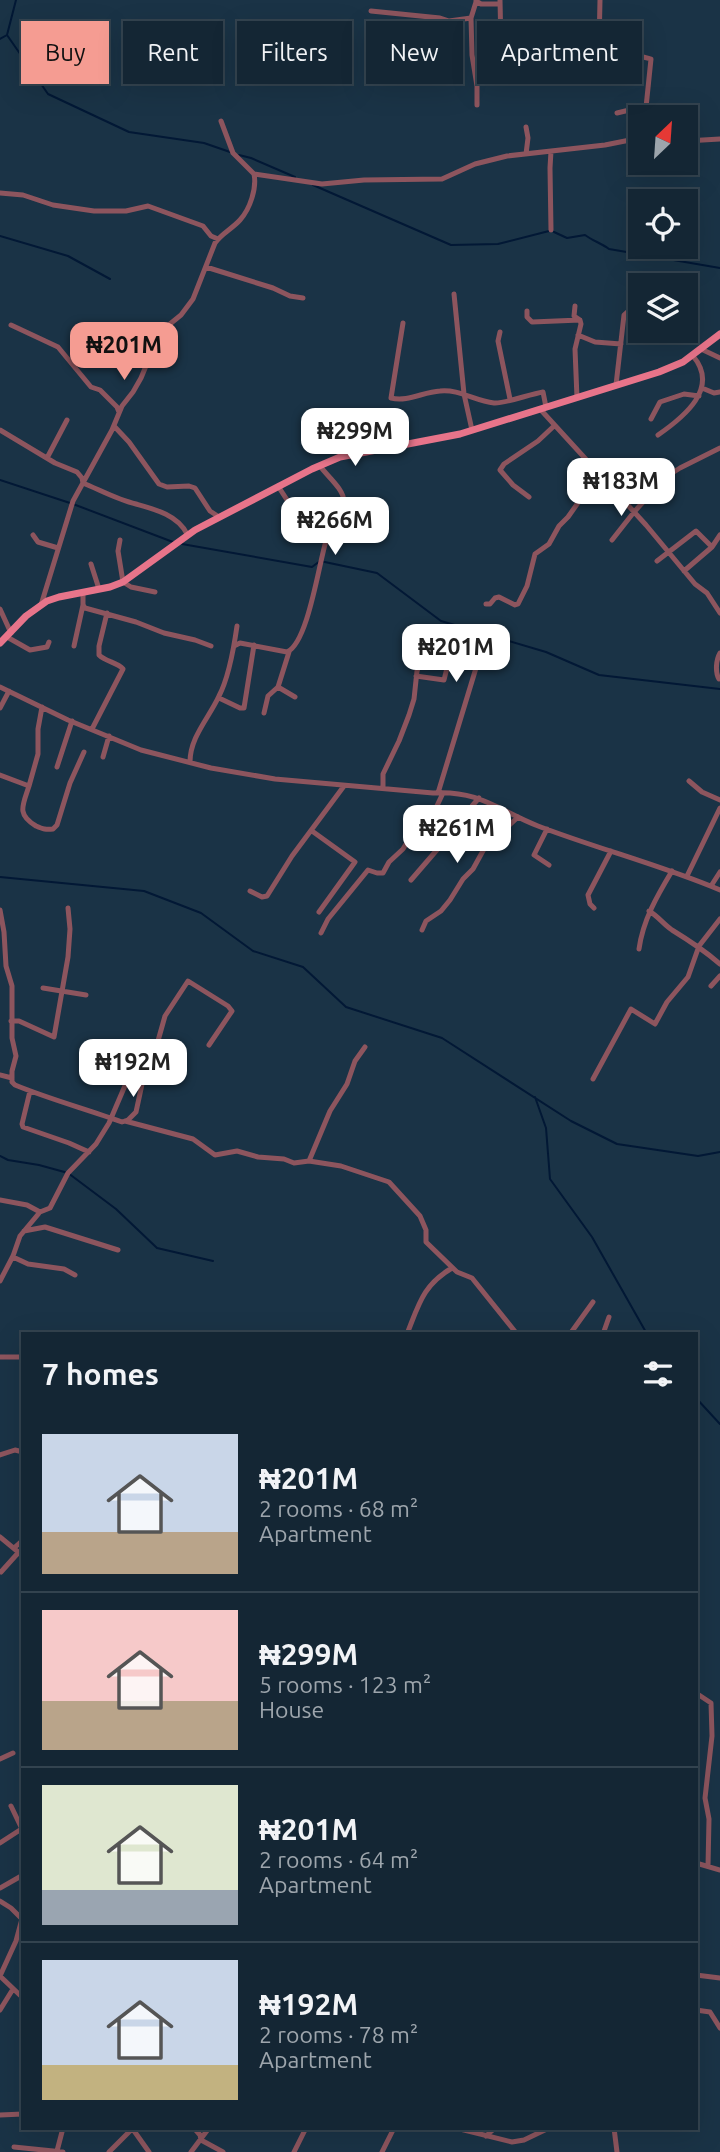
<!DOCTYPE html>
<html lang="en">
<head>
<meta charset="utf-8">
<style>
  body { margin:0; font-family:Ubuntu,sans-serif; background:#1d2e3c; color:#f1f3f6; height:100vh; display:flex; flex-direction:column; font-size:26px; white-space:nowrap }
  * { box-sizing:border-box; margin:0 }
  p { font-size:23px; color:#9da5ac }
  .icon { flex:none; width:38px; height:38px; fill:none; stroke:currentColor; stroke-width:2; stroke-linecap:round; stroke-linejoin:round }
  .map { position:relative; flex:1; overflow:hidden }
  .side { position:absolute; left:21px; top:1332px; width:677px; height:798px; display:flex; flex-direction:column; background:#142634; border-radius:0px; box-shadow:0 7px 28px #0002,0 0 0 2px #33434f }
  .side>* { flex:none }
  .top-card { position:absolute; left:21px; top:21px; width:679px; height:63px; display:flex; gap:14px }
  .needle { width:46px; rotate:25deg }
  .fabs { position:absolute; left:628px; top:105px; display:grid; gap:14px }
  .fabs a { display:grid; place-items:center; width:70px; height:70px; border-radius:0px; background:#142634; box-shadow:0 7px 28px #0002,0 0 0 2px #33434f; font-size:35px }
  .price { position:absolute; translate:-50% -60px; padding:0 16px; border-radius:14px; background:#fff; color:#222; font-size:23px; line-height:46px; filter:drop-shadow(0 2px 4px #0008) }
  .price::after { content:''; position:absolute; left:50%; top:42px; width:21px; height:16px; margin-left:-10px; background:inherit; clip-path:polygon(0 0,100% 0,50% 100%) }
  .price.selected { background:#f59c92; color:#111 }
  ul { padding:0; list-style:none }
  li { display:flex; align-items:center; gap:21px; height:175px; padding:0 21px }
  li+li { border-top:2px solid #33434f }
  li span { display:grid; place-items:center; flex:none; width:196px; height:140px; border-radius:0px; color:#555 }
  li>.icon { margin-inline-start:auto }
  span .icon { width:84px; height:84px; fill:#fffc; stroke-width:1 }
  li b { font-size:30px }
  h2 { display:flex; justify-content:space-between; align-items:center; height:84px; padding:0 21px; font-size:30px }
  .chip { padding:0 24px; border-radius:0px; background:#142634; box-shadow:0 7px 28px #0002,0 0 0 2px #33434f; font-size:24px; line-height:63px }
  .chip.selected { background:#f59c92; color:#111 }
  .map>svg:first-child { display:block }
  .lines { fill:none; stroke-linecap:round; stroke-linejoin:round }
  .stream { stroke:#021835; stroke-width:2 }
  .minor { stroke:#8d555e; stroke-width:5 }
  .major { stroke:#e7748a; stroke-width:7 }
</style>
</head>
<body>
<div class="map">
<svg width="720" height="2152" viewBox="0 0 720 2152">
  <rect width="100%" height="100%" fill="#1a3346"/>
  <g class="lines">
    <path class="stream" d="M7,35L48,94L129,132L204,143L230,152
      M0,39L7,35L16,0
      M239,155L251,158L295,177
      M313,185L451,245L498,244L549,231
      M554,232L567,238L585,235C593,241 601,243 609,249L720,268
      M0,236L68,256L110,279
      M0,480L73,504L173,542
      M182,544L312,567L320,561L377,573L441,621L546,652L599,675L720,689
      M0,877L144,891L201,913L253,951L303,967L346,1007L442,1038L571,1121L617,1144L698,1156L720,1152
      M535,1097L546,1128L550,1179L592,1237L647,1334
      M0,1156L8,1160L39,1165L68,1173L116,1209L157,1248L213,1261
      M696,1398L720,1424"/>
    <path class="minor" d="M500,0L501,46
      M600,0L599,46C609,55 637,54 651,59L645,117
      M476,1L481,4H500
      M371,11L440,18L449,21L471,18L476,2
      M471,18L472,55L477,86V105
      M617,113L646,106
      M526,127L528,138L526,154
      M686,141L720,139
      M551,151L550,168L551,230
      M254,174L322,184L364,180L442,179L475,164L507,156L605,145L640,138
      M0,193L23,195L53,205L94,211H126L148,206L203,226L211,236L218,239
      M206,267L273,288L290,296L303,298
      M454,294L464,394L472,430
      M575,306L574,316L580,320L581,324L575,349L577,398
      M527,311V317L532,322L580,320
      M403,323L391,398C408,402 423,392 440,391C459,389 475,401 494,403C504,404 530,394 543,392L546,407
      M11,325L58,347L91,387L100,390L117,407L119,412
      M500,332L498,341L510,399
      M578,335L595,342L621,344
      M701,349L720,358
      M616,385L624,315L634,306L635,290
      M702,388L714,393L720,392
      M540,409L646,525L695,584L707,593L720,613
      M651,419L660,402L684,394L699,396
      M114,426L129,442L159,484L167,487L189,486L195,488L210,511L219,517
      M0,430L55,463L77,472L82,478L83,483C100,490 118,500 136,504C154,509 178,515 187,534
      M658,435C684,417 720,388 693,356
      M47,458L67,420
      M278,486L302,523L326,542
      M529,497L513,485L500,470L504,464L538,441L554,426
      M33,535L38,542L58,548
      M120,540L118,551L123,582L131,587L155,592
      M612,540L634,512L666,477L680,468L720,448
      M657,561L696,531L712,547
      M91,564L99,589
      M684,571L712,547L720,535
      M83,593V605L85,608L136,622L164,633L195,640L211,646
      M486,604H490L495,598L499,597L515,605L518,604L527,586L535,554L549,544L559,526L568,517L580,500L605,480
      M41,605L73,501L112,430L122,406L133,392L141,378L158,337L165,328L181,315L193,299L215,243C222,233 232,229 240,220C250,209 257,188 254,174L233,153L221,121
      M0,609L11,633
      M7,637L30,650L47,647L49,642
      M74,646L83,605
      M234,646L240,643L287,652C308,643 319,563 326,541C330,529 345,515 344,502C344,489 327,476 320,466
      M416,676L444,680L455,636
      M719,679C715,672 716,660 720,653
      M0,687L68,720L141,750L211,768L275,779L433,793C480,790 499,811 538,826C598,849 661,865 720,890
      M278,687L295,697
      M219,698L240,708H244L254,645
      M0,708L9,691
      M264,713L268,696L278,687L289,652
      M92,729L123,669C117,662 106,662 99,655V646L107,613
      M103,757L109,736
      M190,762C190,737 209,718 219,696C229,677 234,647 237,626
      M57,767L72,721
      M0,775L29,786L38,754V729L42,707
      M689,781L702,792L720,800
      M29,786C23,805 16,814 36,826C43,829 46,830 53,829L57,825L70,783L84,752
      M383,788V774L399,741L409,715L414,699L417,671L426,648L417,632
      M438,793L476,668
      M547,829L534,855L549,865
      M312,831L355,862L319,912
      M687,876L720,808
      M411,880L442,844L454,834L472,806L479,798
      M711,886L720,872
      M250,891L262,897L267,896L292,856L344,786
      M594,908L590,904L588,895L611,851
      M0,910L4,932L6,966L12,986V1038L16,1056L12,1071V1082L15,1085C49,1099 86,1109 122,1122L128,1120L136,1112L144,1075L154,1055L165,1016L188,981L228,1006L232,1011L209,1045
      M649,911C658,916 663,924 672,930C690,941 704,950 720,964
      M422,930L426,921L441,911L450,900L463,879L473,869L484,849L518,817
      M321,933L328,919L368,870L377,873H383L389,862L403,849L418,824L435,810L443,793
      M639,949C643,920 657,896 672,871
      M711,986L720,976
      M43,988L86,995
      M11,1021H19L54,1037L68,957L70,929L68,908
      M0,1075L12,1078
      M593,1079L631,1009L655,1024L667,1002L688,977L699,946L720,919
      M30,1091L22,1124L23,1127L69,1143L89,1152
      M125,1121L193,1139L215,1155L237,1151L258,1157L284,1159L294,1163L309,1161L330,1111L347,1084L355,1061L365,1047
      M309,1161L341,1166L389,1182L420,1216L426,1230V1242L457,1272L472,1278L517,1334
      M0,1200L27,1205L40,1212
      M24,1231L45,1227L118,1250
      M13,1257L28,1264L64,1269L75,1275
      M0,1281L13,1256L20,1236L40,1212L50,1208L68,1173L96,1144L109,1123L127,1081L145,1072
      M407,1334C419,1304 423,1285 452,1268
      M570,1334L593,1302
      M603,1334L609,1317
      M0,1357H23
      M0,1455L15,1450L23,1452
      M0,1537L23,1556
      M14,1548L23,1540
      M1,1572L18,1553L20,1554
      M696,1693L711,1703L712,1736L705,1798L709,1819L708,1866
      M0,1759L13,1753
      M11,1806L22,1829
      M0,1843L23,1828
      M696,1863L720,1870
      M0,1888L23,1875
      M0,1901L11,1908L22,1919L16,1941L0,1976
      M696,1975L720,1978
      M0,1976L23,1998
      M0,2010L13,1989
      M696,2010L710,2012L720,2028
      M0,2115L23,2114
      M132,2128L149,2152
      M194,2128L200,2135L201,2140L223,2152
      M456,2128L512,2142L524,2140L549,2128
      M614,2128L617,2152
      M486,2136L495,2128
      M14,2147L63,2152
      M57,2151L63,2128
      M109,2152L132,2129
      M191,2152L209,2128
      M294,2152L306,2128
      M382,2152L394,2128"/>
    <path class="major" d="M0,643L26,616L47,601L59,597L110,587L123,582L195,530L312,469L340,457L460,434L659,372L683,362L720,334"/>
  </g>
</svg>
<div class="fabs">
<a><svg class="needle" viewBox="-14 -14 28 28"><path d="M0-13l5 13h-10z" fill="#e53935"/><path d="M0 13l5-13h-10z" fill="#9da5ac"/></svg></a>
<a><svg class="icon" aria-label="locate" viewBox="0 0 24 24"><circle cx="12" cy="12" r="6"/><path d="M12 2v4M12 18v4M2 12h4M18 12h4"/></svg></a>
<a><svg class="icon" aria-label="layers" viewBox="0 0 24 24"><path d="M12 4l9 5-9 5-9-5zM3 14l9 5 9-5"/></svg></a>
</div>
<b class="price selected" style="left:124px;top:382px">₦201M</b>
<b class="price" style="left:355px;top:468px">₦299M</b>
<b class="price" style="left:621px;top:518px">₦183M</b>
<b class="price" style="left:335px;top:557px">₦266M</b>
<b class="price" style="left:456px;top:684px">₦201M</b>
<b class="price" style="left:457px;top:865px">₦261M</b>
<b class="price" style="left:133px;top:1099px">₦192M</b>
<div class="top-card">
<a class="chip selected">Buy</a>
<a class="chip">Rent</a>
<a class="chip">Filters</a>
<a class="chip">New</a>
<a class="chip">Apartment</a>
</div>
<section class="side">
<h2>7 homes<svg class="icon" aria-label="filters" viewBox="0 0 24 24"><path d="M4 7h16M4 17h16"/><circle cx="9" cy="7" r="2"/><circle cx="15" cy="17" r="2"/></svg></h2>
<ul>
<li><span style="background:linear-gradient(#c9d6e8 70%,#b9a48a 0)"><svg class="icon" aria-label="home" viewBox="0 0 24 24"><path d="M3 11l9-7 9 7M6 9v11h12V9"/></svg></span><div><b>₦201M</b><p>2 rooms · 68 m²</p><p>Apartment</p></div></li>
<li><span style="background:linear-gradient(#f6c9c9 65%,#b9a48a 0)"><svg class="icon" aria-label="home" viewBox="0 0 24 24"><path d="M3 11l9-7 9 7M6 9v11h12V9"/></svg></span><div><b>₦299M</b><p>5 rooms · 123 m²</p><p>House</p></div></li>
<li><span style="background:linear-gradient(#dfe7d0 75%,#9aa5b1 0)"><svg class="icon" aria-label="home" viewBox="0 0 24 24"><path d="M3 11l9-7 9 7M6 9v11h12V9"/></svg></span><div><b>₦201M</b><p>2 rooms · 64 m²</p><p>Apartment</p></div></li>
<li><span style="background:linear-gradient(#c9d6e8 75%,#c2b280 0)"><svg class="icon" aria-label="home" viewBox="0 0 24 24"><path d="M3 11l9-7 9 7M6 9v11h12V9"/></svg></span><div><b>₦192M</b><p>2 rooms · 78 m²</p><p>Apartment</p></div></li>
</ul>
</section>
</div>
</body>
</html>
